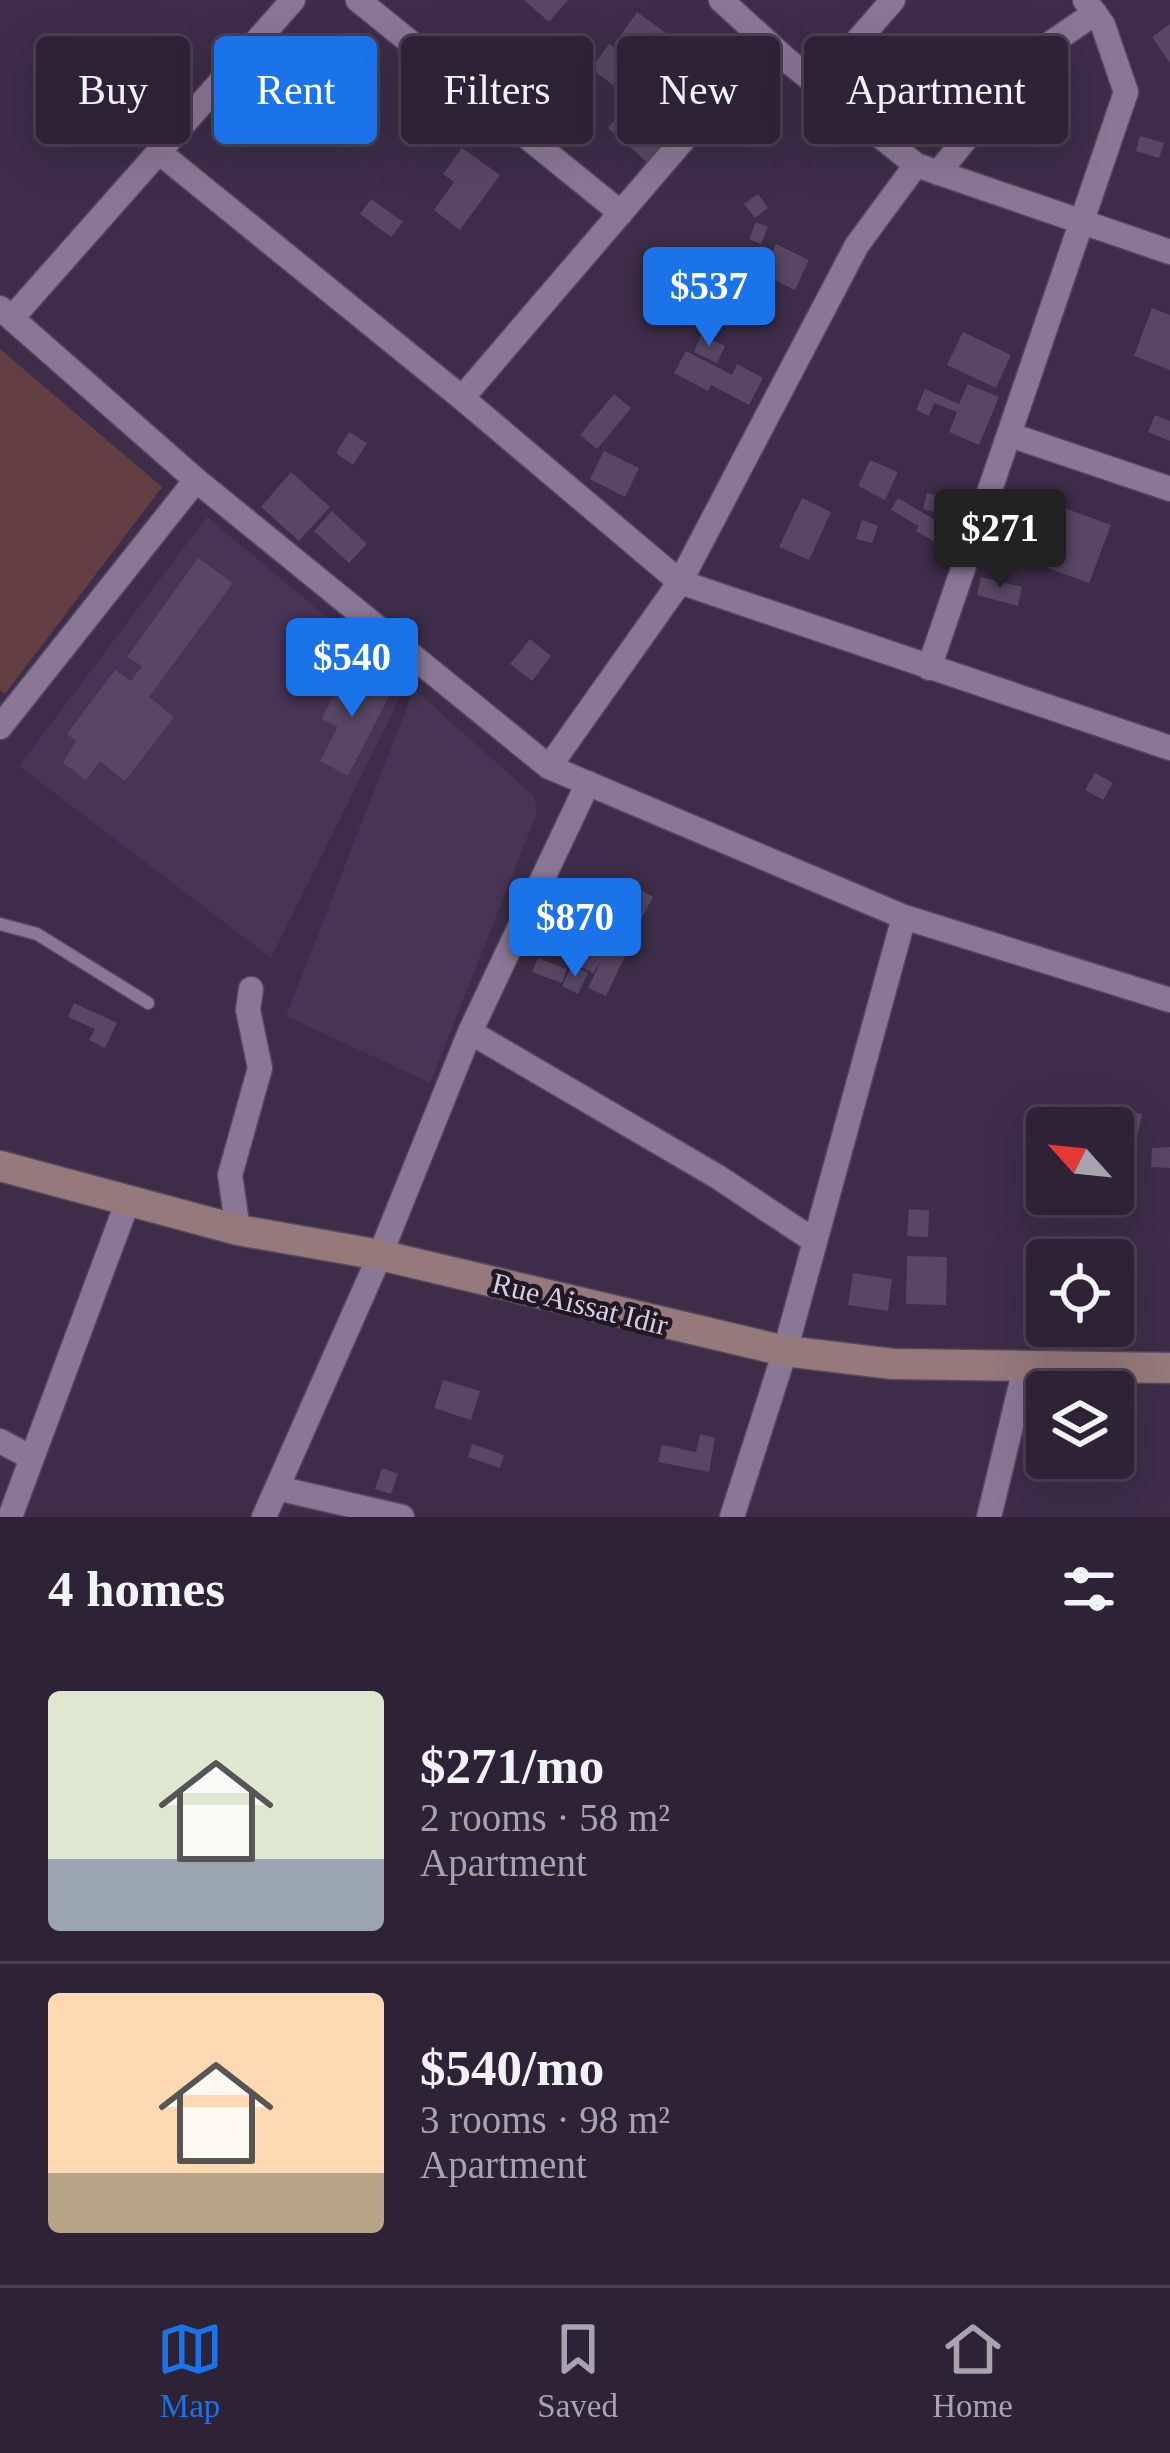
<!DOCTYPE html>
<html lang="en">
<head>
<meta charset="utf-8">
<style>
  body { margin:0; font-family:"Times New Roman",serif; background:#3a2f42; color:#f1f3f6; height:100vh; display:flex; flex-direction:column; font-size:45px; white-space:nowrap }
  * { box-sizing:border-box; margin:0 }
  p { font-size:39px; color:#a7a4ad }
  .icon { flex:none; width:66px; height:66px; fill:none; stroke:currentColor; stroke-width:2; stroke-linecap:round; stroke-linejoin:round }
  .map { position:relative; height:1517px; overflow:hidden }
  .details { display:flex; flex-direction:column; background:#2e2236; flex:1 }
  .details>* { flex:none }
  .top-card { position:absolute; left:36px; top:36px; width:1098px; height:108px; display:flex; gap:24px }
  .needle { width:78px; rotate:297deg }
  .buttons { position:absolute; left:1026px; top:1107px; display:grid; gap:24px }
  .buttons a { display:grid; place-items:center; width:108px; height:108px; border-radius:12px; background:#2e2236; box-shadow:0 12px 48px #0002,0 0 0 3px #493f51; font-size:60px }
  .price { position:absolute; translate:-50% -102px; padding:0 27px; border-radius:12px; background:#1a73e8; color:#fff; font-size:39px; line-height:78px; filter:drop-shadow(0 3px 6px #0008) }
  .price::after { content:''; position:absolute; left:50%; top:72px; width:36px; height:27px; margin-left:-18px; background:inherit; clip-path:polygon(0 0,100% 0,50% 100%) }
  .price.current { background:#222; color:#fff }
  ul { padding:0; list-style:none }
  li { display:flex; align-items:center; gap:36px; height:300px; padding:0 48px }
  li+li { border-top:3px solid #493f51 }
  li span { display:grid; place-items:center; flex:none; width:336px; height:240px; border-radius:12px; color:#555 }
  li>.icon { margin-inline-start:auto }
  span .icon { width:144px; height:144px; fill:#fffc; stroke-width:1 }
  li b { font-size:51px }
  h2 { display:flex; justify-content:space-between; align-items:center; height:144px; padding:0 48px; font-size:51px }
  .chip { padding:0 42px; border-radius:12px; background:#2e2236; box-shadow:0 12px 48px #0002,0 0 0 3px #493f51; font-size:42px; line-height:108px }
  .chip.current { background:#1a73e8; color:#fff }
  .tabs { display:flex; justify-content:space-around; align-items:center; height:168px; border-top:3px solid #493f51; background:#2e2236; font-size:33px; color:#a7a4ad }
  .tabs a { display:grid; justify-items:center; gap:6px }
  .tabs .current { color:#1a73e8 }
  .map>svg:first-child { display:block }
  .built { fill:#483455 }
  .green { fill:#633e43 }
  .building { fill:#584763 }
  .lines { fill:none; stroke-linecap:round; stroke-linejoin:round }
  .lane-casing { stroke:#56495f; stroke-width:15 }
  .street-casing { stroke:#56495f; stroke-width:27 }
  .secondary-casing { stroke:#56495f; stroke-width:33 }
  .lane { stroke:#8a7796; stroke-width:12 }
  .street { stroke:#8a7796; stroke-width:24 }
  .secondary { stroke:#95797b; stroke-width:30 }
  .labels { text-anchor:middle; stroke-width:9; stroke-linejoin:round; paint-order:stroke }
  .street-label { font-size:30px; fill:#d7cdde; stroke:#201925 }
</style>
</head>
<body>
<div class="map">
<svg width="1170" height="1517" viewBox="0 0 1170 1517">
  <rect width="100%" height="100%" fill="#3d2d48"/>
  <path class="built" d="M207,517L407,684L271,958L19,766Z
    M414,689L534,796L537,813L430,1083L286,1016Z"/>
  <path class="green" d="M0,349L162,487L5,694L0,690Z"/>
  <path class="building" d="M524,0H568L549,22Z
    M637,12L673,38L653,64L618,39Z
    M1170,24V63L1152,37Z
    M609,44L647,72L630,97L591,69Z
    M665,67L680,80L655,109L640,97Z
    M620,114L660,148L648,163L608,128Z
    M1140,136L1164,143L1159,158L1136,151Z
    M462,148L500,175L460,230L434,210L454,182L443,174Z
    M758,194L768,208L755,218L744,204Z
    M371,199L403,222L391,237L360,214Z
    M756,222L768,227L761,244L749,239Z
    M776,244L809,260L795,290L762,274Z
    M714,270L727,278L713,300L700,292Z
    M740,280L751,286L728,327L717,321Z
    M1152,308L1170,315V370L1134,356Z
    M963,332L1011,355L996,388L947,365Z
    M701,335L725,346L717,363L694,352Z
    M686,351L732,375L737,364L763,378L749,405L711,385L708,391L674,373Z
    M968,384L999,397L979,445L949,432L957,412L934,403L929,416L916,410L925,389L959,404Z
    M614,394L631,408L597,449L580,435Z
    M1155,415L1170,421V441L1148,432Z
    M349,432L367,443L353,465L336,453Z
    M604,451L639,468L625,497L590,479Z
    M870,460L898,472L885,500L858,486Z
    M291,472L330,507L299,541L261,507Z
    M927,493L962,503L957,519L923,509Z
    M802,498L831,512L809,560L779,547Z
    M898,498L957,533L948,549L916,531L919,526L891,510Z
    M1056,505L1111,525L1089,583L1045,567L1051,551L1040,547Z
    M332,511L367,544L349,563L314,531Z
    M862,520L878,526L872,543L856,539Z
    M198,558L233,583L149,697L174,717L125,781L100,761L86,780L63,763L76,741L67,734L115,670L131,681L142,666L127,657Z
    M981,577L1022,587L1018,606L977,595Z
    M530,639L551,656L532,681L510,664Z
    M345,671L390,694L348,776L320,761L338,727L322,719Z
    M1095,773L1113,783L1103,800L1085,790Z
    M625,881L653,897L628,943L600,927Z
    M579,927L628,950L606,996L588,988L601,961L593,973L563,957Z
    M538,958L567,969L562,983L532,972Z
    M572,965L588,973L578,994L562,986Z
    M74,1003L117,1023L105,1048L89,1040L95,1029L68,1017Z
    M1125,1110L1142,1114L1132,1160L1115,1156Z
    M1170,1147V1168L1151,1167L1152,1148Z
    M909,1209L929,1210L928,1237L907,1236Z
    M907,1256L947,1257L946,1305L906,1304Z
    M853,1273L892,1279L888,1311L848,1305Z
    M1050,1326H1098V1349L1049,1347Z
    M443,1380L480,1391L471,1420L434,1408Z
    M700,1434L715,1438L709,1472L658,1462L662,1445L696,1452Z
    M472,1444L504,1455L500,1468L468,1457Z
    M382,1468L398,1474L391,1494L375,1489Z"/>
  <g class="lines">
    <g class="lane-casing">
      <path id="lane" d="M0,924L37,934L148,1003"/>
    </g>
    <g class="street-casing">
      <path id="street" d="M358,0L621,213
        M721,0L788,61L916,165L1170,252
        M819,85L893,0
        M160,153L462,398L680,582L1170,748
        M938,173L1035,54L1095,13
        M0,308L196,480L549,767L904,917L1170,1000
        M12,318L293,0
        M462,398L767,42
        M1010,435L1170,489
        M929,668L1126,92L1103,25L1085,0
        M0,727L196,480
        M549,767L680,582L857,245L916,165
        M470,1032L718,1177L813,1240
        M238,1230L230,1175L260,1068L248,1010L251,989
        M0,1441L30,1457
        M277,1488L402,1517
        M10,1517L129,1198
        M264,1517L380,1255L470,1032L588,783
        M732,1517L785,1351L904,917
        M989,1517L1025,1368"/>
    </g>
    <g class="secondary-casing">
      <path id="secondary" d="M0,1166L238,1230L380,1255L785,1351L893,1364L1170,1368"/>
    </g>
    <use href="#lane" class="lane"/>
    <use href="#street" class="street"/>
    <use href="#secondary" class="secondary"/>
  </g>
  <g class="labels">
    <g class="street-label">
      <text transform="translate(580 1304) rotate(14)" y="10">Rue Aissat Idir</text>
    </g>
  </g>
</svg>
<div class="buttons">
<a><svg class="needle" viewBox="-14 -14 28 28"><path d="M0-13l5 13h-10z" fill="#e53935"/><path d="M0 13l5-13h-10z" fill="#a7a4ad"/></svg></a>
<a><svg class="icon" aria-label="locate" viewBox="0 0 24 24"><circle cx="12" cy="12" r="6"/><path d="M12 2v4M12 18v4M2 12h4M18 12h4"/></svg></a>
<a><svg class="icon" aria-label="layers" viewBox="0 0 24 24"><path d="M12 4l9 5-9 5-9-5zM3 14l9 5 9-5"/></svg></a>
</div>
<b class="price" style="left:709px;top:349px">$537</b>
<b class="price current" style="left:1000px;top:591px">$271</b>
<b class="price" style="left:352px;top:720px">$540</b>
<b class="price" style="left:575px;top:980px">$870</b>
<div class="top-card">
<a class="chip">Buy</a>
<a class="chip current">Rent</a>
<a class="chip">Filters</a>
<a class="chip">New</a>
<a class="chip">Apartment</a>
</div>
</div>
<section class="details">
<h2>4 homes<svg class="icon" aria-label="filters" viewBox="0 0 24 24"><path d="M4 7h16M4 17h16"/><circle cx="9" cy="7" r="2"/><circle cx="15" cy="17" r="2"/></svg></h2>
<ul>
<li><span style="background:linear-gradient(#dfe7d0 70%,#9aa5b1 0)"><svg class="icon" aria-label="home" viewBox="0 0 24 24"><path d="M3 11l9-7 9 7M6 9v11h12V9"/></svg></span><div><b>$271/mo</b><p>2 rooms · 58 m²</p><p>Apartment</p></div></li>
<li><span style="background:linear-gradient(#ffd9b3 75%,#b9a48a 0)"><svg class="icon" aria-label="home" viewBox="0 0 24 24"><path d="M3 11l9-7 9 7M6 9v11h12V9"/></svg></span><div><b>$540/mo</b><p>3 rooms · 98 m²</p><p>Apartment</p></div></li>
</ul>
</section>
<nav class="tabs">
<a class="current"><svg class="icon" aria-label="map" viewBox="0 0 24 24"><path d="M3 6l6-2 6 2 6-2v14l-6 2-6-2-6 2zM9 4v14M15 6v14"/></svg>Map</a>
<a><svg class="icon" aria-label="saved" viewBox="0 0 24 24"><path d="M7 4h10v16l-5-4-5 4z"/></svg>Saved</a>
<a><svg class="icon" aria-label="home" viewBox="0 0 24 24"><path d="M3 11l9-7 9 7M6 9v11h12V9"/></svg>Home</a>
</nav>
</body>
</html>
